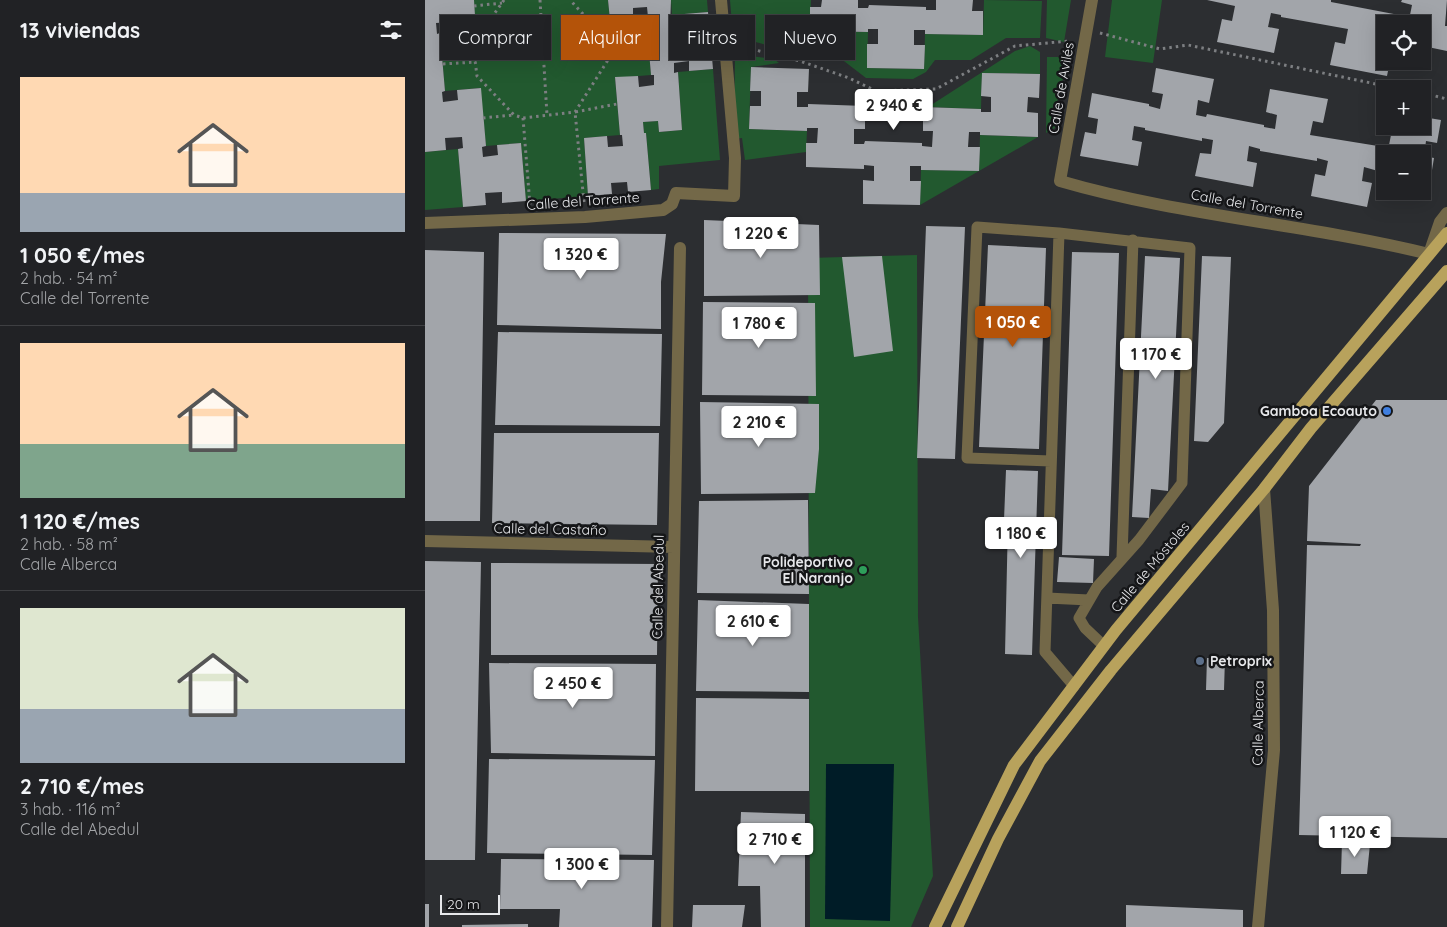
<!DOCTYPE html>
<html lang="es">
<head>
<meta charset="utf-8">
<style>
  body { margin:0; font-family:Quicksand,sans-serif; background:#2d2f32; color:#f1f3f6; height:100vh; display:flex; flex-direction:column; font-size:19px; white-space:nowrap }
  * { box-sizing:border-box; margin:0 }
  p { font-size:16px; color:#a2a4a7 }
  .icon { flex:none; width:28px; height:28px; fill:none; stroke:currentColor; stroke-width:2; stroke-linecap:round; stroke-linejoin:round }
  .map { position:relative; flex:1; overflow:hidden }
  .side { display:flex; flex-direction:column; background:#212225; width:425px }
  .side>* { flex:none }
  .top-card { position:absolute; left:15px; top:15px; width:475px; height:45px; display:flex; gap:10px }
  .buttons { position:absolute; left:951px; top:15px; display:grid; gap:10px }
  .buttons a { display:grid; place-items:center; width:55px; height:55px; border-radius:0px; background:#212225; box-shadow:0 5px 20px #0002,0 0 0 1px #3e3f42; font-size:25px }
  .scale { position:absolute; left:15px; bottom:12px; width:60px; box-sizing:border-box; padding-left:5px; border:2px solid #e7e8eb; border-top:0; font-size:14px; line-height:18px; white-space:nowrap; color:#e7e8eb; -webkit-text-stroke:4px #151618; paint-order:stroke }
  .price { position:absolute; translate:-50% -42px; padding:0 11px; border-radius:5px; background:#fff; color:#222; font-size:16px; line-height:32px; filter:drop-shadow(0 1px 2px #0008) }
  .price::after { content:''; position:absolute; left:50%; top:30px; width:15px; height:11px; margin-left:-8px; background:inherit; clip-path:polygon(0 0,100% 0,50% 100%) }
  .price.selected { background:#b45309; color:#fff }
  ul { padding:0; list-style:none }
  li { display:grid; align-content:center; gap:10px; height:265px; padding:0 20px }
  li+li { border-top:1px solid #3e3f42 }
  li span { display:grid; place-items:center; height:155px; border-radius:0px; color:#555 }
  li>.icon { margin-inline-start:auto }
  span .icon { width:90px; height:90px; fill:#fffc; stroke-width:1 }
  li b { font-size:21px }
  h2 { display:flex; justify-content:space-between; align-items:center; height:60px; padding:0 20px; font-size:21px }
  .chip { padding:0 18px; border-radius:0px; background:#212225; box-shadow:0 5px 20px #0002,0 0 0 1px #3e3f42; font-size:18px; line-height:45px }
  .chip.selected { background:#b45309; color:#fff }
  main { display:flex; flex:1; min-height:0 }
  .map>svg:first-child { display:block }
  .green { fill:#22592f }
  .water { fill:#001c27 }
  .building { fill:#a2a5aa }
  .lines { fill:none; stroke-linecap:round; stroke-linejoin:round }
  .path { stroke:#7d7f82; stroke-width:3; stroke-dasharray:2.5 4; stroke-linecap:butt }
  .lane { stroke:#736848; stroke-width:11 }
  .street { stroke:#736848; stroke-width:12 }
  .primary { stroke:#b8a25c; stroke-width:12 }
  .shop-dot { fill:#3f7fe0; stroke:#151618; stroke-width:2 }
  .leisure-dot { fill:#2e9e5b; stroke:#151618; stroke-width:2 }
  .service-dot { fill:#5c6f8a; stroke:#151618; stroke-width:2 }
  .labels { text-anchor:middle; stroke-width:5; stroke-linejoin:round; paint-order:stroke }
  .street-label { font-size:14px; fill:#e7e8eb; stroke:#151618 }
  .poi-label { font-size:14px; font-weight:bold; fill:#e7e8eb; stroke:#151618; text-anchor:end }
</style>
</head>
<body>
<main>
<section class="side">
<h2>13 viviendas<svg class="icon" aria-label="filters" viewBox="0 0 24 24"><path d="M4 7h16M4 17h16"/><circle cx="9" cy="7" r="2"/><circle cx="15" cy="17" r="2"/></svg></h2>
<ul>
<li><span style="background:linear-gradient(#ffd9b3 75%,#9aa5b1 0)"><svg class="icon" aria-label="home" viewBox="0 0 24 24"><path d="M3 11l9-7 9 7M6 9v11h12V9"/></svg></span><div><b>1 050 €/mes</b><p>2 hab. · 54 m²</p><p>Calle del Torrente</p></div></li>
<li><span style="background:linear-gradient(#ffd9b3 65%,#7fa58c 0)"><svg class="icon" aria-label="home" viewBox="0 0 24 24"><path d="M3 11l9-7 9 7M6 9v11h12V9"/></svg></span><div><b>1 120 €/mes</b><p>2 hab. · 58 m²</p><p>Calle Alberca</p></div></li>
<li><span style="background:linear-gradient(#dfe7d0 65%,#9aa5b1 0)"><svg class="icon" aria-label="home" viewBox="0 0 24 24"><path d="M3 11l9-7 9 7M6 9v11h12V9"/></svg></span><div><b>2 710 €/mes</b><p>3 hab. · 116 m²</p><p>Calle del Abedul</p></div></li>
</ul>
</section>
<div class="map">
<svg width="1022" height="927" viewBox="0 0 1022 927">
  <rect width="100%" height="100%" fill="#2c2e31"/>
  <path class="green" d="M49,0H183L185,20L221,17L226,75L190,78L195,135L159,138L163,196L101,201L96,143L61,146L55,88L20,91L15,33L50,31Z
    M246,0H282L283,12L247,15Z
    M305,0H386L385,31L443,32L442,68L499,69L500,34L558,35L559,0L617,1L615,38H581L546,60H510L501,72L488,79L441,78L415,58L387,57L308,36Z
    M622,0H646L639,42L621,38Z
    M687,0H737L728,63L680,57Z
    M605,46L615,52V74L557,73L556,109L503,107L590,51Z
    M310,54L349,59L354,63L326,67L324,129L382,131L381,152L320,160L317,138L309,139Z
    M622,57H643L632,104L630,128L621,133Z
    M288,69L295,160L234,166V189L226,190L221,133H219L218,122L233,121L234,132L257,130L253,72Z
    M555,135L613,137L495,205L496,170L554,171Z
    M33,149L38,207L0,210V152Z
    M492,255L493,617L508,876L486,927H385L383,258Z"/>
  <path class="water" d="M401,764H469L465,921L400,919Z"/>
  <path class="building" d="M0,0H49L51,31L28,32L27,22L11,23L12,34L15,33L20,91L17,92L18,102L33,100L32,90L56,88L61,146L57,147L58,157L73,155L72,145L96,143L101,201L77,203V192L60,193L61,205L38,207L33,149L38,148L37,137L20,138L21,150L0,152Z
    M183,0H246L245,26L260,25L259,14L283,12L288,69L264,71V61L249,63V73L253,72L257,130L234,132L233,121L218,122L219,133H221L226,190L203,192L202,182L186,183L187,194L163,196L159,138L182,136L183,147L198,146L197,135H195L190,77L213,76L214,87L229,85V75H226L221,17H223L222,7L208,8V18L185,20Z
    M397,0H433V8H443L444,5L501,7V10H511V0H548L547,11H558V35L500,34V30H489V45H500L499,69L442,68V44H453V29H443V32L385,31V7H396Z
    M782,0H906V2L974,15L973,17L984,20L987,5L976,2L977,0H1022L1020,26H1022V51L998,46V24H960V36L956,50L960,51V61H965L962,76L905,65L910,42L920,44L923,29L856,17V15L846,13L843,27L854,29L849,53L792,42L797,19L807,21L810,6Z
    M326,67L384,69L383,92H372V107H383V104L440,106V129H429V144H439L440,141L497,143V146L507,147L508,131H498V107L556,109V112H566V97L556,96L557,73L615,74L614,98L603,97L602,112L613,113V137L555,135V132H544L543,147H555L554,171L496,170V166H485V181H496L495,205L438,204V180L449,181V166L439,165V169L381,167V143H392L393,128H382V131L324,129L325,106H336V91H325Z
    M731,68L789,79L784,103L773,100L771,115L781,117L782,114L839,125V127L850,129L852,115L841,112L845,89L903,99L898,123L888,121L885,135L953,146V148L963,150L966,135L955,133L959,112L960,126H998V117L1016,120L1012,143L1001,141L999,156L1009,158L1005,182L998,180V154H960V173L939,167L937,181L947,183L942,207L886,196L890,174L900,176L903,161L892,158V161L835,151V149L824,146L822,161L832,163L828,187L770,176L775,153L786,154L788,140L777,138V141L720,130V128L709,126L707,140L717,142L713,166L655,156L660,132L671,134L673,119L663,117L667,93L724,104V106L735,109L738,94L727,92Z
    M279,220L394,225L395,295L279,296Z
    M501,226L540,227L530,459L492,458Z
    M74,233L241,234L236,282V329L72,325Z
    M563,245L621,248L614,449L554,447Z
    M0,250L59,252L55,521H0Z
    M647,252L694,253L684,556L637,555Z
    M457,256L468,351L429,357L417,257Z
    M720,256L755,258L743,491L726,489L724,518L707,517Z
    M777,256L806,257L799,423L783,442L769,441Z
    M278,302L390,303L391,396L277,395Z
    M73,332L237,334L235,426L70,425Z
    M951,400H1022V838L874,835L882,545L935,546L936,544L882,541L884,486Z
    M275,402L394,404V449L390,493L276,494Z
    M69,433H234L232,525L67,523Z
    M581,470L613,471L607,655L580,654L583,520H579Z
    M383,500L384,594L272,593L274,501Z
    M634,557L669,559L668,583L632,582Z
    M0,561L56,562L50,860H0Z
    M66,563L233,564L232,655H66Z
    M273,600L384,604V692L271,691Z
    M782,658H800L799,690H781Z
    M64,663L231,664L230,756L66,753Z
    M271,698L384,699V791H270Z
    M64,759L230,760L227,855L62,853Z
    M316,812L380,814V927H336L335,886H313Z
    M917,842L945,844L942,874H916Z
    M76,859L229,860L227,927H134L135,909H75Z
    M0,904H4V927H0Z
    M268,905H320L317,927H267Z
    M701,905L818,910V927H701Z
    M103,924V927H37V925Z"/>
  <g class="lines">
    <path class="path" d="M79,0L48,44L52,76L89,115L98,118L150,112L183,60L182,40L145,0
      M115,0L122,115
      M49,6L77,3
      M675,33L735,49L763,45L975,89
      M314,46L375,61L424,78L451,91L511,89L590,46L644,41
      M182,49L223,44
      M18,64L51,62
      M998,93L1022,99
      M58,118L88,115
      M98,118L105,205
      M159,202L150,112L192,104"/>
    <path class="lane" d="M634,233L620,652L649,686
      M626,461L542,458L552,227L634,233L765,248L757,483L714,540L672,587L654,618L660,628L679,646
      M697,557L708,240
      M622,598L664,600"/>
    <path class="street" d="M667,0L635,181C755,216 882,224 1004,254L1015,222L1022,213
      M0,223L160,217L238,210L247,204L251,193L309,196L310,158L296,0
      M0,541L249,547
      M242,927L255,248
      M833,927L849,750L848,610L839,489"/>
    <path class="primary" d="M510,927L589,765L691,630L1022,233
      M532,927L573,839L615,761L686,670L839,489L886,428L1022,271"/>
  </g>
  <circle class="shop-dot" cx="962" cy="411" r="5"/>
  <circle class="leisure-dot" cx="438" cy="570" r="5"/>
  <circle class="service-dot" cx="775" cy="661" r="5"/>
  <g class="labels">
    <g class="street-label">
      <text transform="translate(636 88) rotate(-80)" y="5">Calle de Avilés</text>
      <text transform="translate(158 201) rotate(-4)" y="5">Calle del Torrente</text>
      <text transform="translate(822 204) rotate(10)" y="5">Calle del Torrente</text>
      <text transform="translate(125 529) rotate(1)" y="5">Calle del Castaño</text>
      <text transform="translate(725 567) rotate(-50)" y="5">Calle de Móstoles</text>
      <text transform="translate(233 587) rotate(-89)" y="5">Calle del Abedul</text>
      <text transform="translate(833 723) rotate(-89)" y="5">Calle Alberca</text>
    </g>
    <g class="poi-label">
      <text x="952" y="416">Gamboa Ecoauto</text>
      <text x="428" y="567">Polideportivo<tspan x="428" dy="16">El Naranjo</tspan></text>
      <text x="785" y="666" text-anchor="start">Petroprix</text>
    </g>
  </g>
</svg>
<div class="buttons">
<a><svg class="icon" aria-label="locate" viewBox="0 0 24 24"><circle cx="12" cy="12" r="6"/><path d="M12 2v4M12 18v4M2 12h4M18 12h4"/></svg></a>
<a>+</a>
<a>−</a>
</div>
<div class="scale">20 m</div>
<b class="price" style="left:469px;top:131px">2 940 €</b>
<b class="price" style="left:336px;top:259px">1 220 €</b>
<b class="price" style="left:156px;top:280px">1 320 €</b>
<b class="price selected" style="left:588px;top:348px">1 050 €</b>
<b class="price" style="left:334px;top:349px">1 780 €</b>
<b class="price" style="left:731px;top:380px">1 170 €</b>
<b class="price" style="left:334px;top:448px">2 210 €</b>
<b class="price" style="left:596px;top:559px">1 180 €</b>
<b class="price" style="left:328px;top:647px">2 610 €</b>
<b class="price" style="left:148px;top:709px">2 450 €</b>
<b class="price" style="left:930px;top:858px">1 120 €</b>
<b class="price" style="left:350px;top:865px">2 710 €</b>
<b class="price" style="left:157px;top:890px">1 300 €</b>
<div class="top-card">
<a class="chip">Comprar</a>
<a class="chip selected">Alquilar</a>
<a class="chip">Filtros</a>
<a class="chip">Nuevo</a>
</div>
</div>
</main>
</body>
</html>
